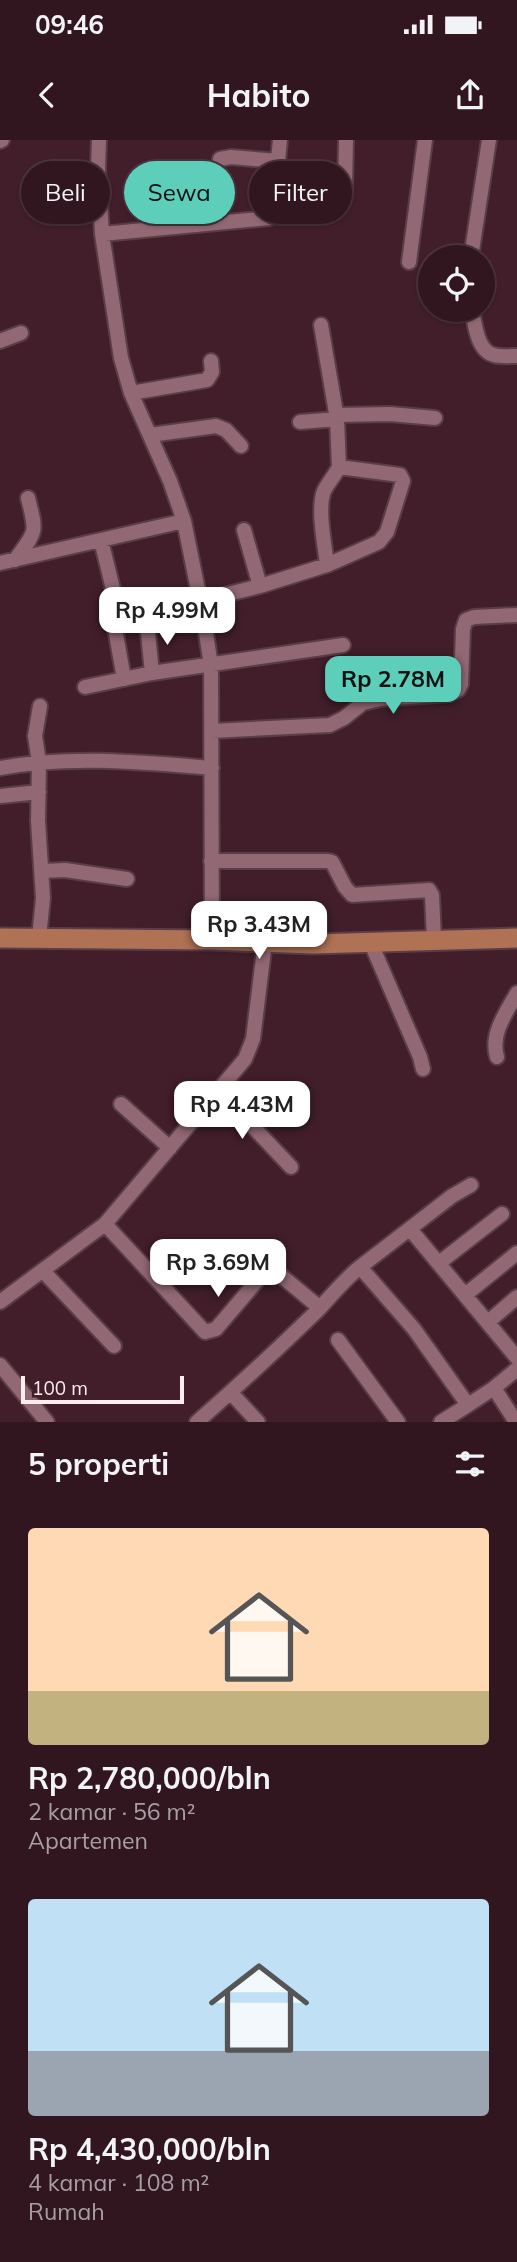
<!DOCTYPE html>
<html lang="id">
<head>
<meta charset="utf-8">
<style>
  body { margin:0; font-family:Mulish,sans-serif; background:#3d232d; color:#f1f3f6; height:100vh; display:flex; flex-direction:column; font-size:26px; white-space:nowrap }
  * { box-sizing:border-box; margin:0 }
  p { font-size:23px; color:#a89fa5 }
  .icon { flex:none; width:38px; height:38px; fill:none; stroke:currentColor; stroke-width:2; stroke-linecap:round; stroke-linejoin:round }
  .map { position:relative; height:1282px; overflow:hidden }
  .panel { display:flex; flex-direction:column; background:#311620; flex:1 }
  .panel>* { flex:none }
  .banner { position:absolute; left:21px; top:21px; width:476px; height:63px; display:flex; gap:14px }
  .controls { position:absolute; left:418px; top:105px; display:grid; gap:14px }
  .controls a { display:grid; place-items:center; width:77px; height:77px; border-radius:50%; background:#311620; box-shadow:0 2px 5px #0004,0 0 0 2px #4c353e; font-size:35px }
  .scale { position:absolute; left:21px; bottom:18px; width:163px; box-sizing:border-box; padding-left:7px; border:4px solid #fcedf1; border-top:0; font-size:19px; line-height:24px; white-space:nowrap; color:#fcedf1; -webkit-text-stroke:5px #411e2a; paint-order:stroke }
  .price { position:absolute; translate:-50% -60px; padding:0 16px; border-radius:14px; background:#fff; color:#222; font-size:23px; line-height:46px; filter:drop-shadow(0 2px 4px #0008) }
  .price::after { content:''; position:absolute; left:50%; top:42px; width:21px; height:16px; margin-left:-10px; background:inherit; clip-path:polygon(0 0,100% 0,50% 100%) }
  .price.selected { background:#5cceba; color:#111 }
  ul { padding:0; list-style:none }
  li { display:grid; align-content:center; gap:14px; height:371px; padding:0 28px }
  li span { display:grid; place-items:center; height:217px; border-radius:7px; color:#555 }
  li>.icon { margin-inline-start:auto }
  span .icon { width:126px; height:126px; fill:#fffc; stroke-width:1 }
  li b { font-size:30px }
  h2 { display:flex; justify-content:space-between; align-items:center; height:84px; padding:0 28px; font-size:30px }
  .chip { padding:0 24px; border-radius:32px; background:#311620; box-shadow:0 2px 5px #0004,0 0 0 2px #4c353e; font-size:24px; line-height:63px }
  .chip.selected { background:#5cceba; color:#111 }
  .status { display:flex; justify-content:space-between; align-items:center; height:49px; padding:0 35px; background:#311620; direction:ltr }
  .status svg { height:19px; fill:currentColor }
  header { display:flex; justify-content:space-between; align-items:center; height:91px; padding:0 28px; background:#311620; font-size:32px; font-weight:700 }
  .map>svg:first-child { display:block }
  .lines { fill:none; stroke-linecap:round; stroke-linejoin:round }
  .minor-casing { stroke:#593d48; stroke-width:18 }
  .secondary-casing { stroke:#593d48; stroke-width:23 }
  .minor { stroke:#926874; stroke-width:14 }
  .secondary { stroke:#af7255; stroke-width:19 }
</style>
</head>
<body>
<div class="status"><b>09:46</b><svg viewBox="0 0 49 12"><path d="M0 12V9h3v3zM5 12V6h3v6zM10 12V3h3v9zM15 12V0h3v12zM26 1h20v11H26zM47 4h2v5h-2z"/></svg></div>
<header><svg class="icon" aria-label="back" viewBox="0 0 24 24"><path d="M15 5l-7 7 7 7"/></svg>Habito<svg class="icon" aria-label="share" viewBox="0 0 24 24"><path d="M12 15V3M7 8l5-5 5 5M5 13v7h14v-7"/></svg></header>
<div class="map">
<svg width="517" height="1282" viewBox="0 0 517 1282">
  <rect width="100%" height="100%" fill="#411e2a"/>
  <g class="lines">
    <g class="minor-casing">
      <path id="minor" d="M99,0L98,28L102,94L121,218L131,253L170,341L184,381L204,480L211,526L212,800
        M0,1L2,0
        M220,19L231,17L278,21
        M345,50L346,0
        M102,94L269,78L273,72L280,0
        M471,117L489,0
        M409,122L425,0
        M472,170C475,184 477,211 494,215C501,217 510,216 517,216
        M321,185L337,279L339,327
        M0,201L21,193
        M131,253L207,240L212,232L211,221
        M336,275L390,274L435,278
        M300,282L337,279
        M150,295L216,286L226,290L241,306
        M244,390L260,446
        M101,400L113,449
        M15,420C37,390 37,394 28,358
        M0,423L184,381
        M201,461L260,446L327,425L379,402L387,392L403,341L400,335L339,327C335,335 328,343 324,351C317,369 325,406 327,425
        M113,477L124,539
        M147,483L152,533
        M85,547L152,533L343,505
        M212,591L330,585L344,578L363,563L380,559L450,554L458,550L461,544L463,489L466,480L474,477L517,475
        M0,628C70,615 141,622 212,628
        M1,656L39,652
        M211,721H328L332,722L345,747L352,755L429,750L432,755L434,800
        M42,731L65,730L127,739
        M39,798L43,758L38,681L39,622L35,596L40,566
        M370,801L420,917L423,929
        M497,917C490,894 506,873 517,853
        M219,951L291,1027
        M121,964L170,1008
        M105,1084L205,1192L216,1189L267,1129L272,1128L320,1168
        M410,1089L517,1218
        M439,1123L502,1074
        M360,1127L452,1056L471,1045
        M43,1131L114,1206
        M465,1155L517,1113
        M0,1162L105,1084L245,919L253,899L265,802
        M488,1182L517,1157
        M338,1200L398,1282
        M0,1225L47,1282
        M494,1248L517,1229
        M231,1253L258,1282
        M197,1282C238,1246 279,1208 318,1170C332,1155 344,1140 360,1127L414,1189L468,1265L494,1248L516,1282
        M441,1282L468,1265"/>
    </g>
    <g class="secondary-casing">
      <path id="secondary" d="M0,798L212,800L313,804L517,798"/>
    </g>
    <use href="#minor" class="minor"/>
    <use href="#secondary" class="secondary"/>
  </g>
</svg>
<div class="controls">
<a><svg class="icon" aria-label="locate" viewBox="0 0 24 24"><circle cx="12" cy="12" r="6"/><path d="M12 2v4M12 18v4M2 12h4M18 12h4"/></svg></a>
</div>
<div class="scale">100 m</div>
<b class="price" style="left:167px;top:507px">Rp 4.99M</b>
<b class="price selected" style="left:393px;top:576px">Rp 2.78M</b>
<b class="price" style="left:259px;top:821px">Rp 3.43M</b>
<b class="price" style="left:242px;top:1001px">Rp 4.43M</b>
<b class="price" style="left:218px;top:1159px">Rp 3.69M</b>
<div class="banner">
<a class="chip">Beli</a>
<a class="chip selected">Sewa</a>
<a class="chip">Filter</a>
</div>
</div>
<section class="panel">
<h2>5 properti<svg class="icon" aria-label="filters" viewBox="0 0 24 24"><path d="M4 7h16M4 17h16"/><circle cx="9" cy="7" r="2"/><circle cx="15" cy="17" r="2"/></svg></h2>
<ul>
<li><span style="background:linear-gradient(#ffd9b3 75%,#c2b280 0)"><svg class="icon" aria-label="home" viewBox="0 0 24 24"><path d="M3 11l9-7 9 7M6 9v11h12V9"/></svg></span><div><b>Rp 2,780,000/bln</b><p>2 kamar · 56 m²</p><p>Apartemen</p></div></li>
<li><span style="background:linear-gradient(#bfe0f5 70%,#9aa5b1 0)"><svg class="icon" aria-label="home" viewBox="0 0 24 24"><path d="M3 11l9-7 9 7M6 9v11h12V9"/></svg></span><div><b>Rp 4,430,000/bln</b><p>4 kamar · 108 m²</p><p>Rumah</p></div></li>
</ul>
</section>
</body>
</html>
